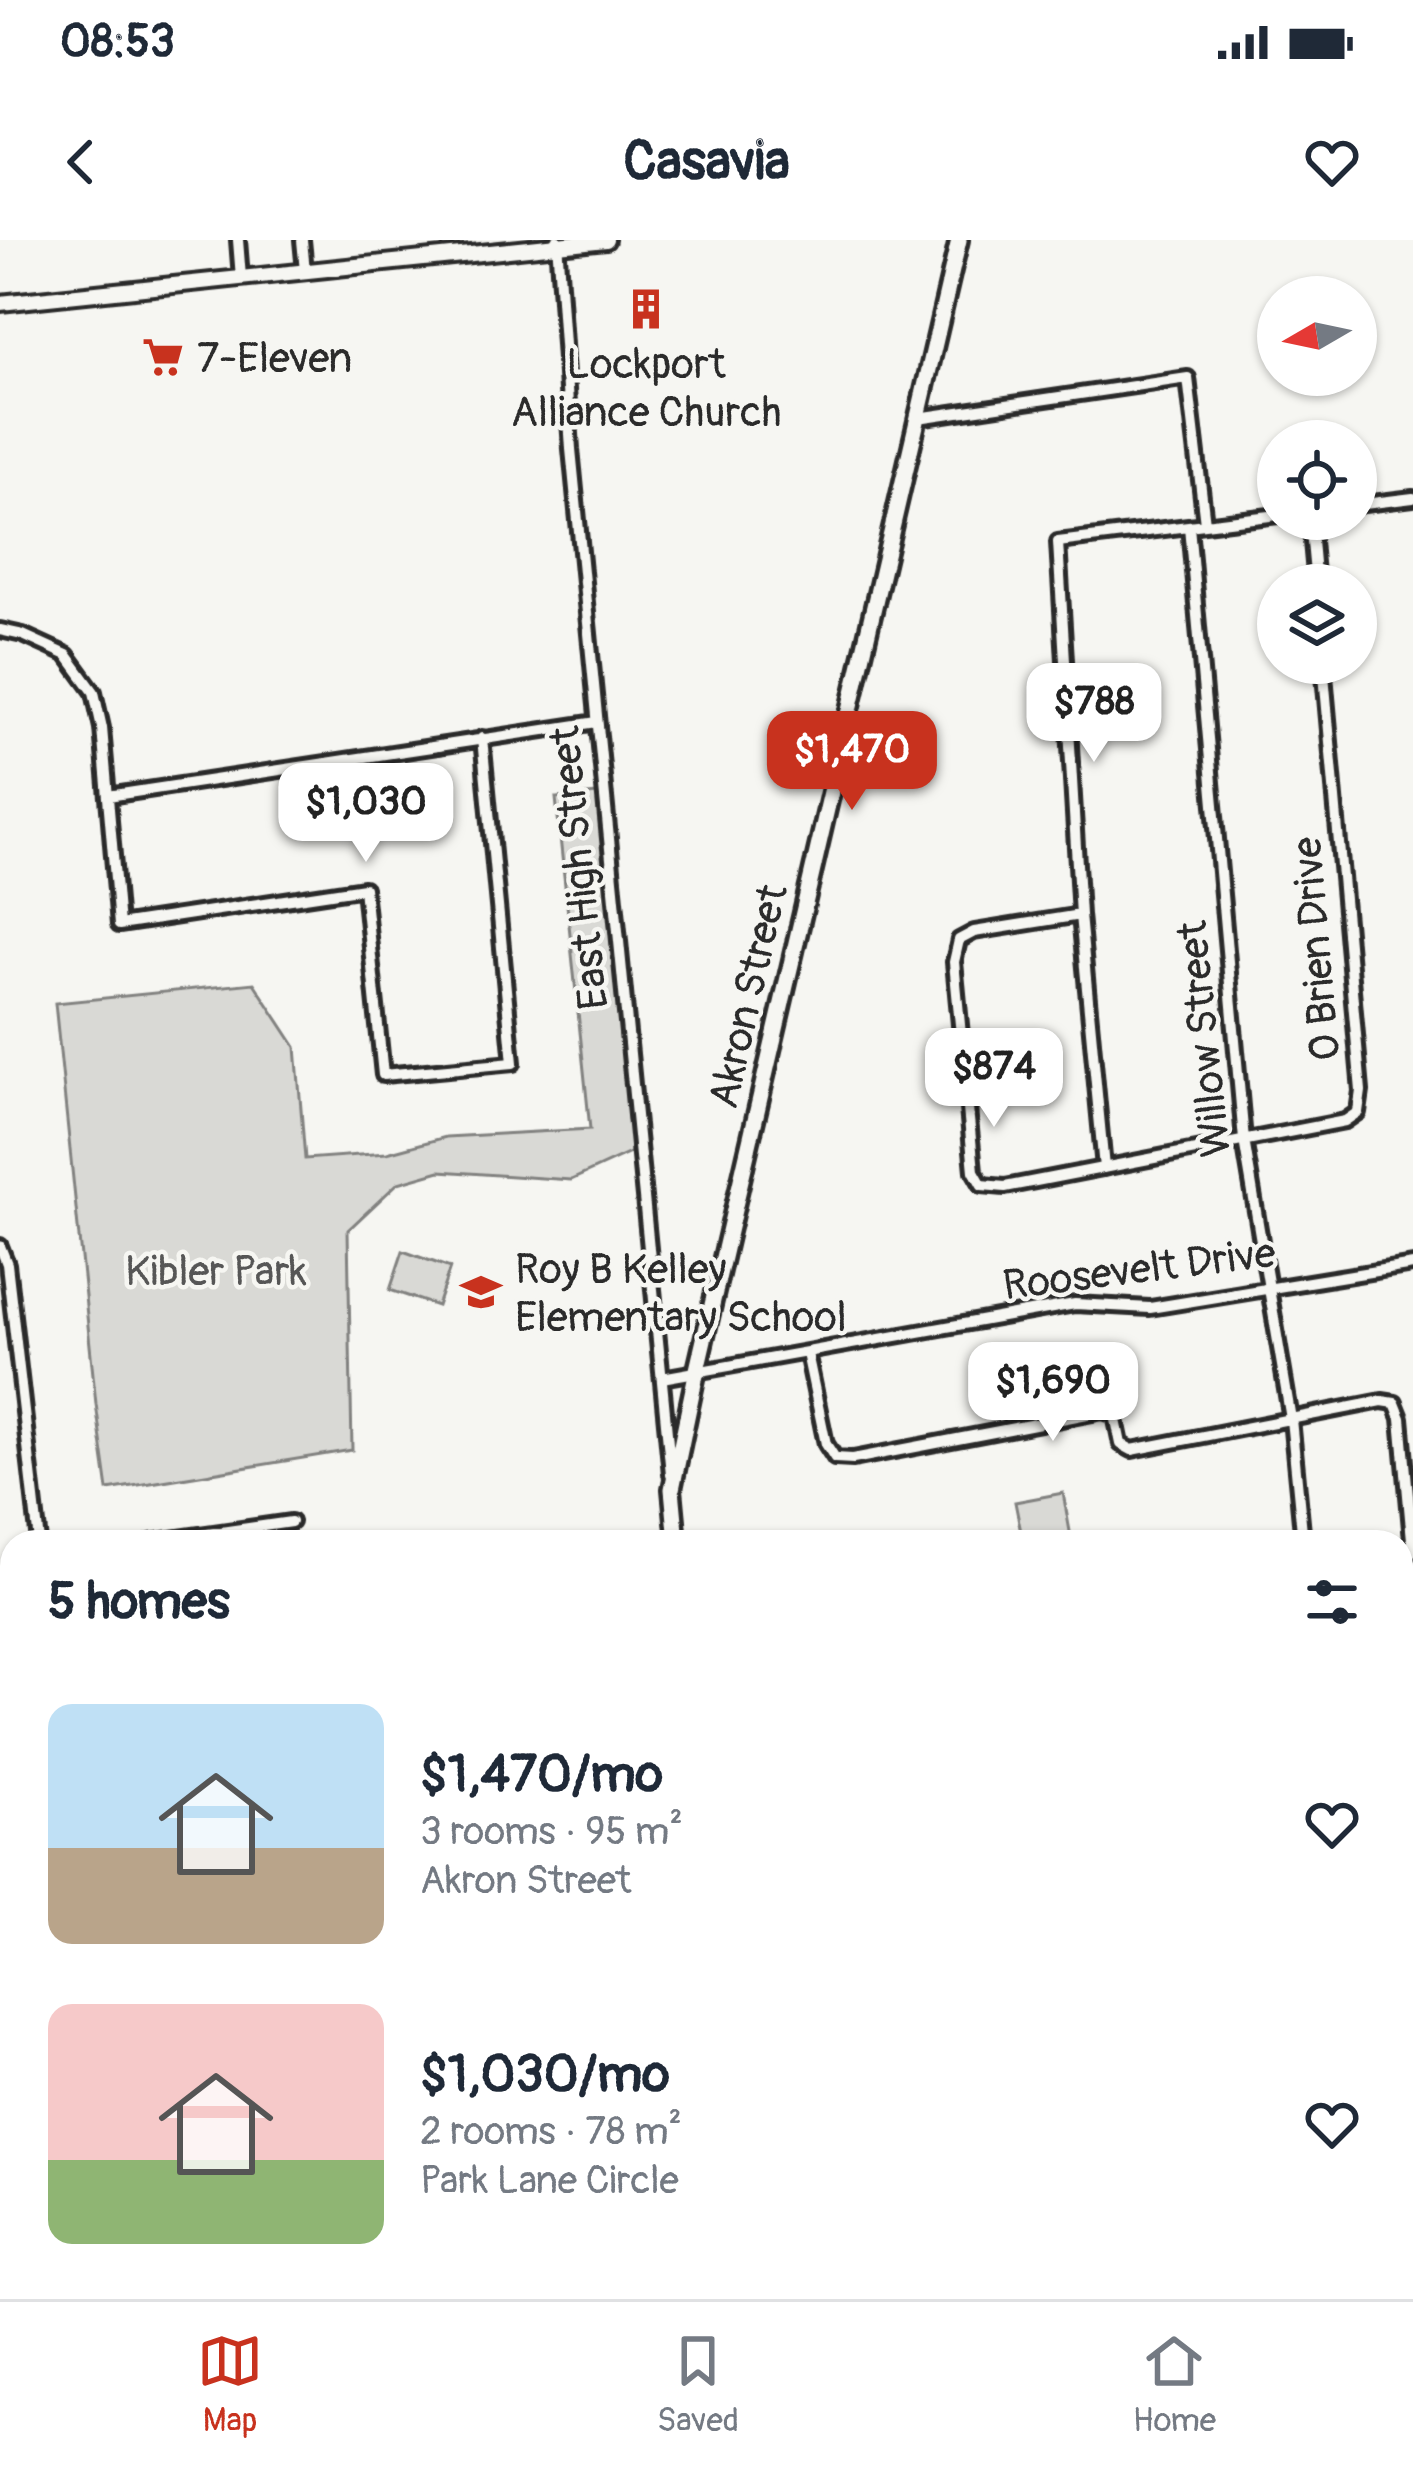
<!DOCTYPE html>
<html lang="en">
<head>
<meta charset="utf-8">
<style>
  body { margin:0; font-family:Pangolin,sans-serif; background:#f6f6f7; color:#1f2937; height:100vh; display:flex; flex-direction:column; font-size:45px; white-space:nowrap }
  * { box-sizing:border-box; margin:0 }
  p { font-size:39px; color:#747a83 }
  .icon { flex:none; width:66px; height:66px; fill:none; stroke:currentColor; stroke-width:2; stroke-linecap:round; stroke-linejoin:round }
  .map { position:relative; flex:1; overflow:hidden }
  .drawer { position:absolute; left:0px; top:1290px; width:1413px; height:771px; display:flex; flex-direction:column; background:#fff; border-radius:36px 36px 0 0; box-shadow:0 3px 9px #0004 }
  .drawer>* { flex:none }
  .needle { width:78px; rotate:261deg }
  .tools { position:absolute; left:1257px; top:36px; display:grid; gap:24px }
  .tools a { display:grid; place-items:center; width:120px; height:120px; border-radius:50%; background:#fff; box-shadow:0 3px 9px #0004; font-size:60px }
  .price { position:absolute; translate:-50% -102px; padding:0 27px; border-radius:24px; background:#fff; color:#222; font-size:39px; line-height:78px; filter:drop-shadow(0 3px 6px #0008) }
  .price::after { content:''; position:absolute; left:50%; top:72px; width:36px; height:27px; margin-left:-18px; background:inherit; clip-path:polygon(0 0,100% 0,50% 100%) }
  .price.active { background:#c8321e; color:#fff }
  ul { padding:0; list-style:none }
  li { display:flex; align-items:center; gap:36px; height:300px; padding:0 48px }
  li span { display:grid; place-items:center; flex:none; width:336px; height:240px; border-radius:24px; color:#555 }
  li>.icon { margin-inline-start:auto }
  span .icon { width:144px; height:144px; fill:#fffc; stroke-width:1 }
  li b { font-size:51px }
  h2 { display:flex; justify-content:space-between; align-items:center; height:144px; padding:0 48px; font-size:51px }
  .status { display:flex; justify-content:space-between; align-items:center; height:84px; padding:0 60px; background:#fff; direction:ltr }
  .status svg { height:33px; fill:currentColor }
  header { display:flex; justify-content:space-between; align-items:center; height:156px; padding:0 48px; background:#fff; font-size:54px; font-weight:800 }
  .tabs { display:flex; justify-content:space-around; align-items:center; height:168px; border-top:3px solid #e0e1e3; background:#fff; font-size:33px; color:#747a83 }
  .tabs a { display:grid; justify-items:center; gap:6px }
  .tabs .active { color:#c8321e }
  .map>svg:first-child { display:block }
  .green { fill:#d9d9d5; stroke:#828280; stroke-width:3 }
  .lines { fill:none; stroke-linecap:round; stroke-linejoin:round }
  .minor-casing { stroke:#2b2b2b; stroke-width:20 }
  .tertiary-casing { stroke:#2b2b2b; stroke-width:22 }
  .secondary-casing { stroke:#2b2b2b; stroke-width:24 }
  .minor { stroke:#f6f6f2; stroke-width:10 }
  .tertiary { stroke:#f6f6f2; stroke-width:14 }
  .secondary { stroke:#f6f6f2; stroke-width:15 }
  .labels { text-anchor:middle; stroke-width:9; stroke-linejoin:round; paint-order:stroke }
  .poi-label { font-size:42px; fill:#2b2b2b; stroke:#f6f6f2; text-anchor:start }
  .street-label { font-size:42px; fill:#2b2b2b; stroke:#f6f6f2 }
  .park-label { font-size:42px; fill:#565656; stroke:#f6f6f2 }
</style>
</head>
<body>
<div class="status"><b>08:53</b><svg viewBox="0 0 49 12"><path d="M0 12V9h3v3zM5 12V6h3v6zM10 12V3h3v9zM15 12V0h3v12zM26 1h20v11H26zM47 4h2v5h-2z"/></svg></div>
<header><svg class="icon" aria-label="back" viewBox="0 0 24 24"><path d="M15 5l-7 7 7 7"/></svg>Casavia<svg class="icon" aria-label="heart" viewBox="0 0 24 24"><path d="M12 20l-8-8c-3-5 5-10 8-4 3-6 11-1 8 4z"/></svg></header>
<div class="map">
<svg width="1413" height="2059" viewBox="0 0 1413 2059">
  <rect width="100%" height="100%" fill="#f6f6f2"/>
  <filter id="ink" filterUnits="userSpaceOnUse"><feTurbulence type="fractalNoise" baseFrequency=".00833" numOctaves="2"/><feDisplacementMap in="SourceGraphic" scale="24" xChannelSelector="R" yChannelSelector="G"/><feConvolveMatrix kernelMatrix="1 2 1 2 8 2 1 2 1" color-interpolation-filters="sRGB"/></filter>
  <g filter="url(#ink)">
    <path class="green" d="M598,554L632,912L571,940L440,931L398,943L348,990L352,1210L108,1250L96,1164L55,763L254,743L296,807L305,919L387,913L446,897L590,889L556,558Z
      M403,1011L450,1028L437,1066L390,1050Z
      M1063,1253L1071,1297L1023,1302L1015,1262Z"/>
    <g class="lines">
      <g class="minor-casing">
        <path id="minor" d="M238,0L241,38
          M302,0L305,31
          M557,0L571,209L671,1234
          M918,178L1188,138L1205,283
          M1356,265L1413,258
          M1310,279L1316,345
          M1189,286L1244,900L1291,1179L1303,1302
          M0,390L23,395L67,415L94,452L102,488L119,685L364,648L383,835L513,823L482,498
          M108,556L597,482
          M1080,675L974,692L959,700L954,722L974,931L982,945L1005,947L1345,881L1358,872L1361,851L1323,423
          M1104,928L1080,675L1058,302L1278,275
          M0,1006L7,1024L39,1302
          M807,1113L826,1204L835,1218L853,1219L1103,1171L1115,1175L1121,1204L1132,1210L1382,1161L1395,1163L1401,1178L1413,1311
          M662,1138L1075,1064L1150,1068L1413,1025
          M151,1302L291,1282
          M0,1585L12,1583
          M0,1928L12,1926
          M127,2049L128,2059
          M206,2049L207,2059
          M335,2049L337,2059
          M476,2049L478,2059
          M606,2049L607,2059
          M1043,2049L1044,2059
          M1176,2049L1177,2059
          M1288,2049L1290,2059
          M1401,2049L1402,2059"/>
      </g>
      <g class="tertiary-casing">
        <path id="tertiary" d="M0,63L606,0
          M1401,1589L1413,1587"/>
      </g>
      <g class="secondary-casing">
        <path id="secondary" d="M677,1302L672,1249L696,1134L959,0
          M756,2049L757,2059"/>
      </g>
      <use href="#minor" class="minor"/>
      <use href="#tertiary" class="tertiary"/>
      <use href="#secondary" class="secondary"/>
    </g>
  </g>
  <defs>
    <g id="building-bare" transform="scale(3.24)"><path d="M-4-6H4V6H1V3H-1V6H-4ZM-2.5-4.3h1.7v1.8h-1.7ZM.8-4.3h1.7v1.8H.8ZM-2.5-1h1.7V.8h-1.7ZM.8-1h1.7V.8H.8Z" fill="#c8321e" stroke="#f6f6f2" stroke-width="2.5" paint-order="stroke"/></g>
    <g id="supermarket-bare" transform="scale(3.24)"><path d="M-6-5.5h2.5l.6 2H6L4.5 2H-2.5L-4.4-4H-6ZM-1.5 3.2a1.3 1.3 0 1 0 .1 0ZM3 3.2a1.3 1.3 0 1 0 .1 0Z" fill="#c8321e" stroke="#f6f6f2" stroke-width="2.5" paint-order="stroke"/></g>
    <g id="school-bare" transform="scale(3.24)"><path d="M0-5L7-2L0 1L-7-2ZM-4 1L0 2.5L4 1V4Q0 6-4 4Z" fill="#c8321e" stroke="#f6f6f2" stroke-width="2.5" paint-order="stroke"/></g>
  </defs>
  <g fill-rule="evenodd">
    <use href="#building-bare" x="646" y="69"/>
    <use href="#supermarket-bare" x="163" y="117"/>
    <use href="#school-bare" x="481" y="1052"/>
  </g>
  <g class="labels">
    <g class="poi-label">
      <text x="197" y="132">7-Eleven</text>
      <text x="646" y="138" text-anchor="middle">Lockport<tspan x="646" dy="48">Alliance Church</tspan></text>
      <text x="515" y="1043">Roy B Kelley<tspan x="515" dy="48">Elementary School</tspan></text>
    </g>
    <g class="street-label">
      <text transform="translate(578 628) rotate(-96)" y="15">East High Street</text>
      <text transform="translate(1315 709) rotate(-95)" y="15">O Brien Drive</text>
      <text transform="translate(747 756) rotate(-77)" y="15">Akron Street</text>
      <text transform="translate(1203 799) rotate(-96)" y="15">Willow Street</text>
      <text transform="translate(1139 1028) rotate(-7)" y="15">Roosevelt Drive</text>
    </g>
    <g class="park-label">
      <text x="216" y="1045">Kibler Park</text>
    </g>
  </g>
</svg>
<div class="tools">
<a><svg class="needle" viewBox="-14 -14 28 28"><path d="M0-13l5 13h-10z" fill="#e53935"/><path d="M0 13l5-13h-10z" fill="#747a83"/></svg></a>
<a><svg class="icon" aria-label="locate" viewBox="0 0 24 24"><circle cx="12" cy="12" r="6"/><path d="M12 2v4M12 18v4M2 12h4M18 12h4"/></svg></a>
<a><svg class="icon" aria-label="layers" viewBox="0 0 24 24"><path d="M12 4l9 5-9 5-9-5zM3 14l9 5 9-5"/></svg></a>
</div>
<b class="price" style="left:1094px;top:525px">$788</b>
<b class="price active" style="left:852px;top:573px">$1,470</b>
<b class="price" style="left:366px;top:625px">$1,030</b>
<b class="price" style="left:994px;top:890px">$874</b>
<b class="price" style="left:1053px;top:1204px">$1,690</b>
<section class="drawer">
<h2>5 homes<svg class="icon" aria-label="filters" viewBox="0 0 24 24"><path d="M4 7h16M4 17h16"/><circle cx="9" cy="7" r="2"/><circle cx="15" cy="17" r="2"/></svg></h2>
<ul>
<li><span style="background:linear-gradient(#bfe0f5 60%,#b9a48a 0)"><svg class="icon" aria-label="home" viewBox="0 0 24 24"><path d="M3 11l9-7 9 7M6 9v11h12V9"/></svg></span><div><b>$1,470/mo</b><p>3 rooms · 95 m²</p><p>Akron Street</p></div><svg class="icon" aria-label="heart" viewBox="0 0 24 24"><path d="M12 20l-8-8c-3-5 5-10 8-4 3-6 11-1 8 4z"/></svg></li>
<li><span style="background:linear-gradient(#f6c9c9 65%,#8fb573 0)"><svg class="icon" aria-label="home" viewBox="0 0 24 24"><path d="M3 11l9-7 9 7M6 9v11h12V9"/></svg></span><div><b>$1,030/mo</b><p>2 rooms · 78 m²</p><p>Park Lane Circle</p></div><svg class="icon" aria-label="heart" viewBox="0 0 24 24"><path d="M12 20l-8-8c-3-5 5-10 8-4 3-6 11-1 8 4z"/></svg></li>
</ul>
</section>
</div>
<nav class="tabs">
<a class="active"><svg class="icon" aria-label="map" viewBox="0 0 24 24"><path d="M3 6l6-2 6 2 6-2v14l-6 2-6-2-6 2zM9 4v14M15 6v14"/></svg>Map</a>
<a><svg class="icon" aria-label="saved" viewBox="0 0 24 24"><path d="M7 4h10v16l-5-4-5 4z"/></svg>Saved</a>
<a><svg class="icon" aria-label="home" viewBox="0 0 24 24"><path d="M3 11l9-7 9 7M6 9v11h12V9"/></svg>Home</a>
</nav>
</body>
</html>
